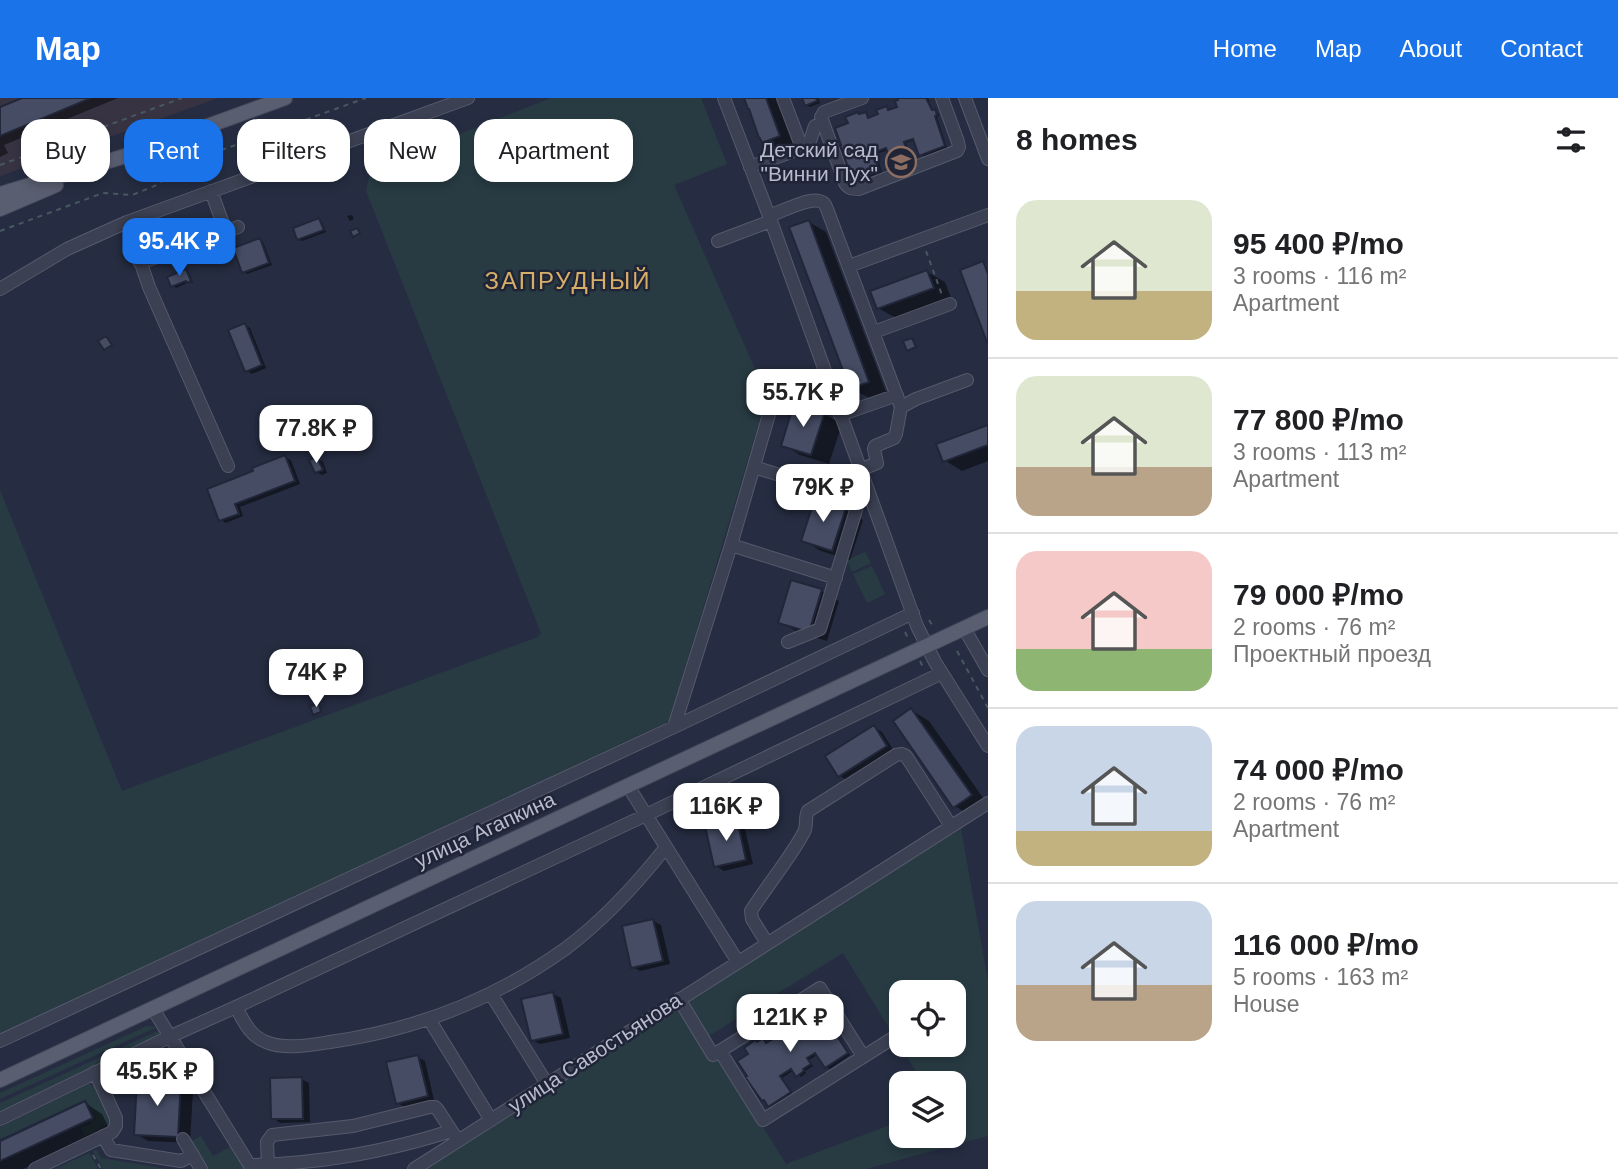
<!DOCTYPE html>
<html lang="en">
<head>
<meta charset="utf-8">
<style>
  body { margin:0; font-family:Arial,sans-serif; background:#f6f6f6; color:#202124; height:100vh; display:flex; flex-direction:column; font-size:26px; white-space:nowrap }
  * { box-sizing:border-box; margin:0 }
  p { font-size:23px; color:#757577 }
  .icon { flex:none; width:38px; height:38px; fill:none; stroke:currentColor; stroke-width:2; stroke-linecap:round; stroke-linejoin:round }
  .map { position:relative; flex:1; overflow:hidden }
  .sheet { display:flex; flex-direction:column; background:#fff; width:630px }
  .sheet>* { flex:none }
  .banner { position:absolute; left:21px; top:21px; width:665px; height:63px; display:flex; gap:14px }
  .fabs { position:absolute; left:889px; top:882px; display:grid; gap:14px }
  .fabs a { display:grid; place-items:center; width:77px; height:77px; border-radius:14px; background:#fff; box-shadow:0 4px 10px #0003; font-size:35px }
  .price { position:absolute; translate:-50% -60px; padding:0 16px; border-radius:14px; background:#fff; color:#222; font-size:23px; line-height:46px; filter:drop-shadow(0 2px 4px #0008) }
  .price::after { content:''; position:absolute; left:50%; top:42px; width:21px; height:16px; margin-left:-10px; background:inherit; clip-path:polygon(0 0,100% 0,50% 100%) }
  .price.current { background:#1a73e8; color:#fff }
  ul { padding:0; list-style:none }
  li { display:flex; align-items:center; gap:21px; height:175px; padding:0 28px }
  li+li { border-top:2px solid #e0e0e0 }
  li span { display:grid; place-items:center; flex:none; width:196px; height:140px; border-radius:21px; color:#555 }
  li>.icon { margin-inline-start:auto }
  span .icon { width:84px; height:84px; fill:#fffc; stroke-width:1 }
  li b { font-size:30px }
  h2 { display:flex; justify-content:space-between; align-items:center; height:84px; padding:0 28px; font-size:30px }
  .tag { padding:0 24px; border-radius:21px; background:#fff; box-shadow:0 4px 10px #0003; font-size:24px; line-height:63px }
  .tag.current { background:#1a73e8; color:#fff }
  header { display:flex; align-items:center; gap:42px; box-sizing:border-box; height:98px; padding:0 35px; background:#1a73e8; color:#fff }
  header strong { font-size:33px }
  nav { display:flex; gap:38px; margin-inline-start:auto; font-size:24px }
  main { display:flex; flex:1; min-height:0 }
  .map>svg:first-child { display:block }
  .medical { fill:#383342 }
  .green { fill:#283b43; fill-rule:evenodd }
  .shadow { fill:#0007 }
  .building { fill:#454c64; stroke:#212639; stroke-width:2 }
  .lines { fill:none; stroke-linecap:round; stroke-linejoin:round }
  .minor-casing { stroke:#565a6c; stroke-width:14 }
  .major-casing { stroke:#44485b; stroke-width:16 }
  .path { stroke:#475860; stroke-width:2; stroke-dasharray:5 5; stroke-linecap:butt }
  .minor { stroke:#3b4052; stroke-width:12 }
  .major { stroke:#595e71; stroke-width:14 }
  .labels { text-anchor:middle; stroke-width:5; stroke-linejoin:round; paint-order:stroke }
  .poi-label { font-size:21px; fill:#b8bbcc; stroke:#1f2437; text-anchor:end }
  .street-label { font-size:21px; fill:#b8bbcc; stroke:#1f2437 }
  .quarter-label { font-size:24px; letter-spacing:2px; fill:#d6ae68; stroke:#1f2437 }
</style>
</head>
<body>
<header>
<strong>Map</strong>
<nav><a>Home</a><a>Map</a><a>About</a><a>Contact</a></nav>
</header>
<main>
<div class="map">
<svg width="988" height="1071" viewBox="0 0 988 1071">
  <rect width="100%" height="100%" fill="#262d42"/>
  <path class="medical" d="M0,0H218L0,78Z"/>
  <path class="green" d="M551,0H701L727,66L674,87L767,298L669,623L0,937V392L122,693L538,539L541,535L366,93L371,71Z
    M865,454L871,465L852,474L847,462Z
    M872,468L885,496L867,505L853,476Z
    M961,731L988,883V1038L866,1071H423L845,802ZM843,855L923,985H954V1038H901V1023L786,1066L707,939ZM901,894H954V947H901Z
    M147,928L157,929L0,1001V995Z
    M160,932L161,938L0,1016V1005Z
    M89,986L94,988L110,1020V1025L108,1026L85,1038L81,1030L91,1026L90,1023L96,1021L86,1001L0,1041V1029Z
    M201,1038L213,1058L232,1048L247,1071H207L190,1044Z
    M96,1051L101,1060L168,1071H103L93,1053Z
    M89,1055L98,1070L96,1071H55Z"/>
  <path class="shadow" d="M27,0H118L4,47L8,55L0,59V11Z
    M745,0H779L797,48L781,54L764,43Z
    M804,0H818L820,5L810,9L807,7Z
    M901,0H928L932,11L938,15L939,18L937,19L947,50L924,58L921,56L915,42L906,45L908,52L899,55L900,57L894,60L891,58L888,52L876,56L882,74L859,83L851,74L866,16L870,21L880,17L886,10L890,12L899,10Z
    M352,117L354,121L350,123L347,118Z
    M319,122L322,124L326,134L302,143L298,141Z
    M809,124L826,134L886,294L869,300L851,290Z
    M260,142L263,144L272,167L247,176L243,174Z
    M186,173L189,175L193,185L189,184L176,190L173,188Z
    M927,174L945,184L951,200L896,220L878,210Z
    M245,227L250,230L266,270L252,276L247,273Z
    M824,316L842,326L829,366L800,357L783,347Z
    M988,329V363L962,373L944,362Z
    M285,359L291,362L300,386L240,409L243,418L226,425L221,422L255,374Z
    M317,361L323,364L327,375L322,377L316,374Z
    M845,412L863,422L850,462L821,453L804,443Z
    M792,484L821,493L839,503L827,543L798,534L780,524Z
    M911,612L929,623L988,707L972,719L955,708Z
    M874,629L882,634L894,653L846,682L839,677Z
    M736,722L744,727L753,766L724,773L716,768Z
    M653,823L661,827L670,866L640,873L633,869Z
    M553,896L561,900L570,940L540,946L532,942Z
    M816,911L819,912L825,921L833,925L835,928L833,930L850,957L830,971L826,969L818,956L809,962L813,968L805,973L806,975L801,979L794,972L782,980L793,996L773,1009L763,1002L750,956L763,942L768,946L795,929L801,913L806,917Z
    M418,959L425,963L434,1002L405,1009L397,1005Z
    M301,981L309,985L310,1024L280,1025L273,1020Z
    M181,985L193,992L190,1045L148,1043L136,1036Z
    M85,1005L102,1016L109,1030L23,1071H0V1045Z"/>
  <path class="building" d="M22,0H91L0,38V9Z
    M744,0H766L780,38L762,45L760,40H759L749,11H748Z
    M802,0H816L817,3L805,8Z
    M897,0H926L932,12L935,11L937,17L935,18L945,48L919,58L913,41L904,44L906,50L897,53L898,56L889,59L886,50L873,55L880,73L855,82L852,74L850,75L840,47H841L835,30L848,25L845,19L858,14L859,16L866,14L868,20L878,16L876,12L887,8L888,12L897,9L895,3L898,2Z
    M319,120L324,132L297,142L293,130Z
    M809,122L869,284L850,291L789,129Z
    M357,130L360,135L353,139L350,133Z
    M260,140L269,165L242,175L233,150Z
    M228,146L230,150L219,154L218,150Z
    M983,163L988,176V247L960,172Z
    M186,171L191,183L187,185L186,183L171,189L167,179Z
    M927,172L934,190L877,211L870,193Z
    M245,225L262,267L245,274L228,232Z
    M106,238L112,247L104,252L98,243Z
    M912,240L916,249L907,253L903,243Z
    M794,305L825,314L811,357L781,348Z
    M988,327V347L943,364L936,346Z
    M310,339L312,344L302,348L300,342Z
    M285,357L295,383L235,406L239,416L219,423L207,391L253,373L252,370Z
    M317,359L323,372L315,375L309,362Z
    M815,400L846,410L832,453L801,443Z
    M791,482L822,491L809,534L778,525Z
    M319,606L321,614L313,617L310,608Z
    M911,610L972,697L953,710L893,623Z
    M874,627L887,648L838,679L825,658Z
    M737,721L746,762L714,769L705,728Z
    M653,821L663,863L631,870L622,828Z
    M553,894L563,936L531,943L521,901Z
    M816,908L824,920L825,919L827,922L829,921L833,926L831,928L848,955L825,970L815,955L807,960L811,966L803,971L804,973L796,979L791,971L780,978L791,994L768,1009L764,1002L762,1003L745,979L747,978L737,963L748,956L744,950L755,942L757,944L763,940L766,945L775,940L772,936L782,930L784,933L792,928L789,923L791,921L790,919L801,911L805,916Z
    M418,957L428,998L396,1006L386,964Z
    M302,979L303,1021H271L270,980Z
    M137,981L181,983L178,1039L134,1037Z
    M85,1003L93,1020L0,1063V1043Z"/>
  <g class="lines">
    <g class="minor-casing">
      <path id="minor" d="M724,0L771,123L917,528L935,564L988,648
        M862,0L824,14L821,19L845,85C849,91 852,91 859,91L957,53L959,49L958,44L942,0
        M965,0L988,61
        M802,50L809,46L815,28L823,25
        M750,69L802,50L783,0
        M211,93L226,134
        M769,118C780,114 808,100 819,103C824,104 825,106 827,111L901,309L896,336L894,340L875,348L874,351L877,365L860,372
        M718,143L771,123
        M140,165L238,129
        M849,168L988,117
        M0,191L67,151L127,124
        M874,234L950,206
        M901,309L916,301L967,282
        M840,317L897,297
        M228,368L149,189L127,124L468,0
        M754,369L859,402L866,399
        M731,447L836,480
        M964,530L988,572
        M788,544L820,531L859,402
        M674,629L731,447L777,289L832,295
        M628,688L738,864
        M767,845L752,821L751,813C768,786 789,762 804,734C808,726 804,720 808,713L896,657L902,656L906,658L951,728
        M491,896L547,986
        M679,901L713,957L720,953
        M236,909C244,924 250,938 266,944C285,952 311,947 330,944C415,932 495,901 565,851C604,822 636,787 666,749
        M153,911L252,1071
        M429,921L491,1022
        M0,943L674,629L913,515
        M863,958L820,890L720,953L763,1022L901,935
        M0,1021L169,939L236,909L646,717L942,575
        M103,1038L111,1052L181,1063L193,1057
        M183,1041L201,1071
        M250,1067C319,1066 385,1054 451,1033
        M268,1067L267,1044L272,1037L353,1028L430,1009H435L438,1012L458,1043
        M35,1071L112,1034L116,1028V1020L95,974
        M414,1071L988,705"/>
    </g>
    <g class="major-casing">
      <path id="major" d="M0,96L122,59L285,0
        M0,111L56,87
        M0,982L988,519"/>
    </g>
    <path class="path" d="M0,67L182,0
      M0,133L103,95L132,97L157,87L180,67L366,0
      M926,153L942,197
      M929,522L934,530
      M905,534L909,542
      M957,553L988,610
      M920,563L923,569
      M93,1057L101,1071"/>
    <use href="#minor" class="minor"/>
    <use href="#major" class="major"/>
  </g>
  <defs>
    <g id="school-ring" transform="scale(1.575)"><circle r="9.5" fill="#1f2437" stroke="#8d6e63" stroke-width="1.5"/><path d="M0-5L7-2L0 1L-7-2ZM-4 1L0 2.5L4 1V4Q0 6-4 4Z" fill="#8d6e63"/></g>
  </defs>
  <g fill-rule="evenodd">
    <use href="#school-ring" x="901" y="64"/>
  </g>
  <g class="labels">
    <g class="poi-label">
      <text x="878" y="59">Детский сад<tspan x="878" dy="24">"Винни Пух"</tspan></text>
    </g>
    <g class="street-label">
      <text transform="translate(485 732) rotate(-25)" y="7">улица Агапкина</text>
      <text transform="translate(595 955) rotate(-33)" y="7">улица Савостьянова</text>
    </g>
    <g class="quarter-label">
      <text x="568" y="191">ЗАПРУДНЫЙ</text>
    </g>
  </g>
</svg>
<div class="fabs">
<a><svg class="icon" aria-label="locate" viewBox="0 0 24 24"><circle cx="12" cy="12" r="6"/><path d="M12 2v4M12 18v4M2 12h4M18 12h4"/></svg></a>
<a><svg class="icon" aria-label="layers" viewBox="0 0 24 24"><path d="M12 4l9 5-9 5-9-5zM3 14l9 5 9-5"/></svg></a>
</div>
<b class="price current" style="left:179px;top:180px">95.4K ₽</b>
<b class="price" style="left:803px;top:331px">55.7K ₽</b>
<b class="price" style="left:316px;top:367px">77.8K ₽</b>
<b class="price" style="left:823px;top:426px">79K ₽</b>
<b class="price" style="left:316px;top:611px">74K ₽</b>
<b class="price" style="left:726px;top:745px">116K ₽</b>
<b class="price" style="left:790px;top:956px">121K ₽</b>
<b class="price" style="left:157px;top:1010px">45.5K ₽</b>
<div class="banner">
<a class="tag">Buy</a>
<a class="tag current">Rent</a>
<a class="tag">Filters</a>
<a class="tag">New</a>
<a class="tag">Apartment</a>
</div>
</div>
<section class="sheet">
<h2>8 homes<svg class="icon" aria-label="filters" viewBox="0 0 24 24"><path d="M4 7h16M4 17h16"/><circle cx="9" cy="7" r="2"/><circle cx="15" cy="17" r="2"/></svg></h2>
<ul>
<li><span style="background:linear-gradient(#dfe7d0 65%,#c2b280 0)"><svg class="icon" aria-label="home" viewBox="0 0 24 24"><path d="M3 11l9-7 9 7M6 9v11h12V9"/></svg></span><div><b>95 400 ₽/mo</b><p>3 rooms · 116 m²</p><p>Apartment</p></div></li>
<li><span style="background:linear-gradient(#dfe7d0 65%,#b9a48a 0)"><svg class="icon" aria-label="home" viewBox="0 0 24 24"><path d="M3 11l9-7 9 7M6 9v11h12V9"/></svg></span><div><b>77 800 ₽/mo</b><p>3 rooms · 113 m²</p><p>Apartment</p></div></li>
<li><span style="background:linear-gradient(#f6c9c9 70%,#8fb573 0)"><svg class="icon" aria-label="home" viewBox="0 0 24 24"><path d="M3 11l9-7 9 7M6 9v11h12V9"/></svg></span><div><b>79 000 ₽/mo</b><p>2 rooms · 76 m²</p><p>Проектный проезд</p></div></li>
<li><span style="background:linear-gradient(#c9d6e8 75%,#c2b280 0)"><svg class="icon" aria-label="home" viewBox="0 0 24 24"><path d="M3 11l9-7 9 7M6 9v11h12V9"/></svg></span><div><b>74 000 ₽/mo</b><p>2 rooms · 76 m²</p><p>Apartment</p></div></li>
<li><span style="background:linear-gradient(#c9d6e8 60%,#b9a48a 0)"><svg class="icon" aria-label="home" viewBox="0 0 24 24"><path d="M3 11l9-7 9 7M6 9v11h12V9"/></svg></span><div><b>116 000 ₽/mo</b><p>5 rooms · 163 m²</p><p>House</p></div></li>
</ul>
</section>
</main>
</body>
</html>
